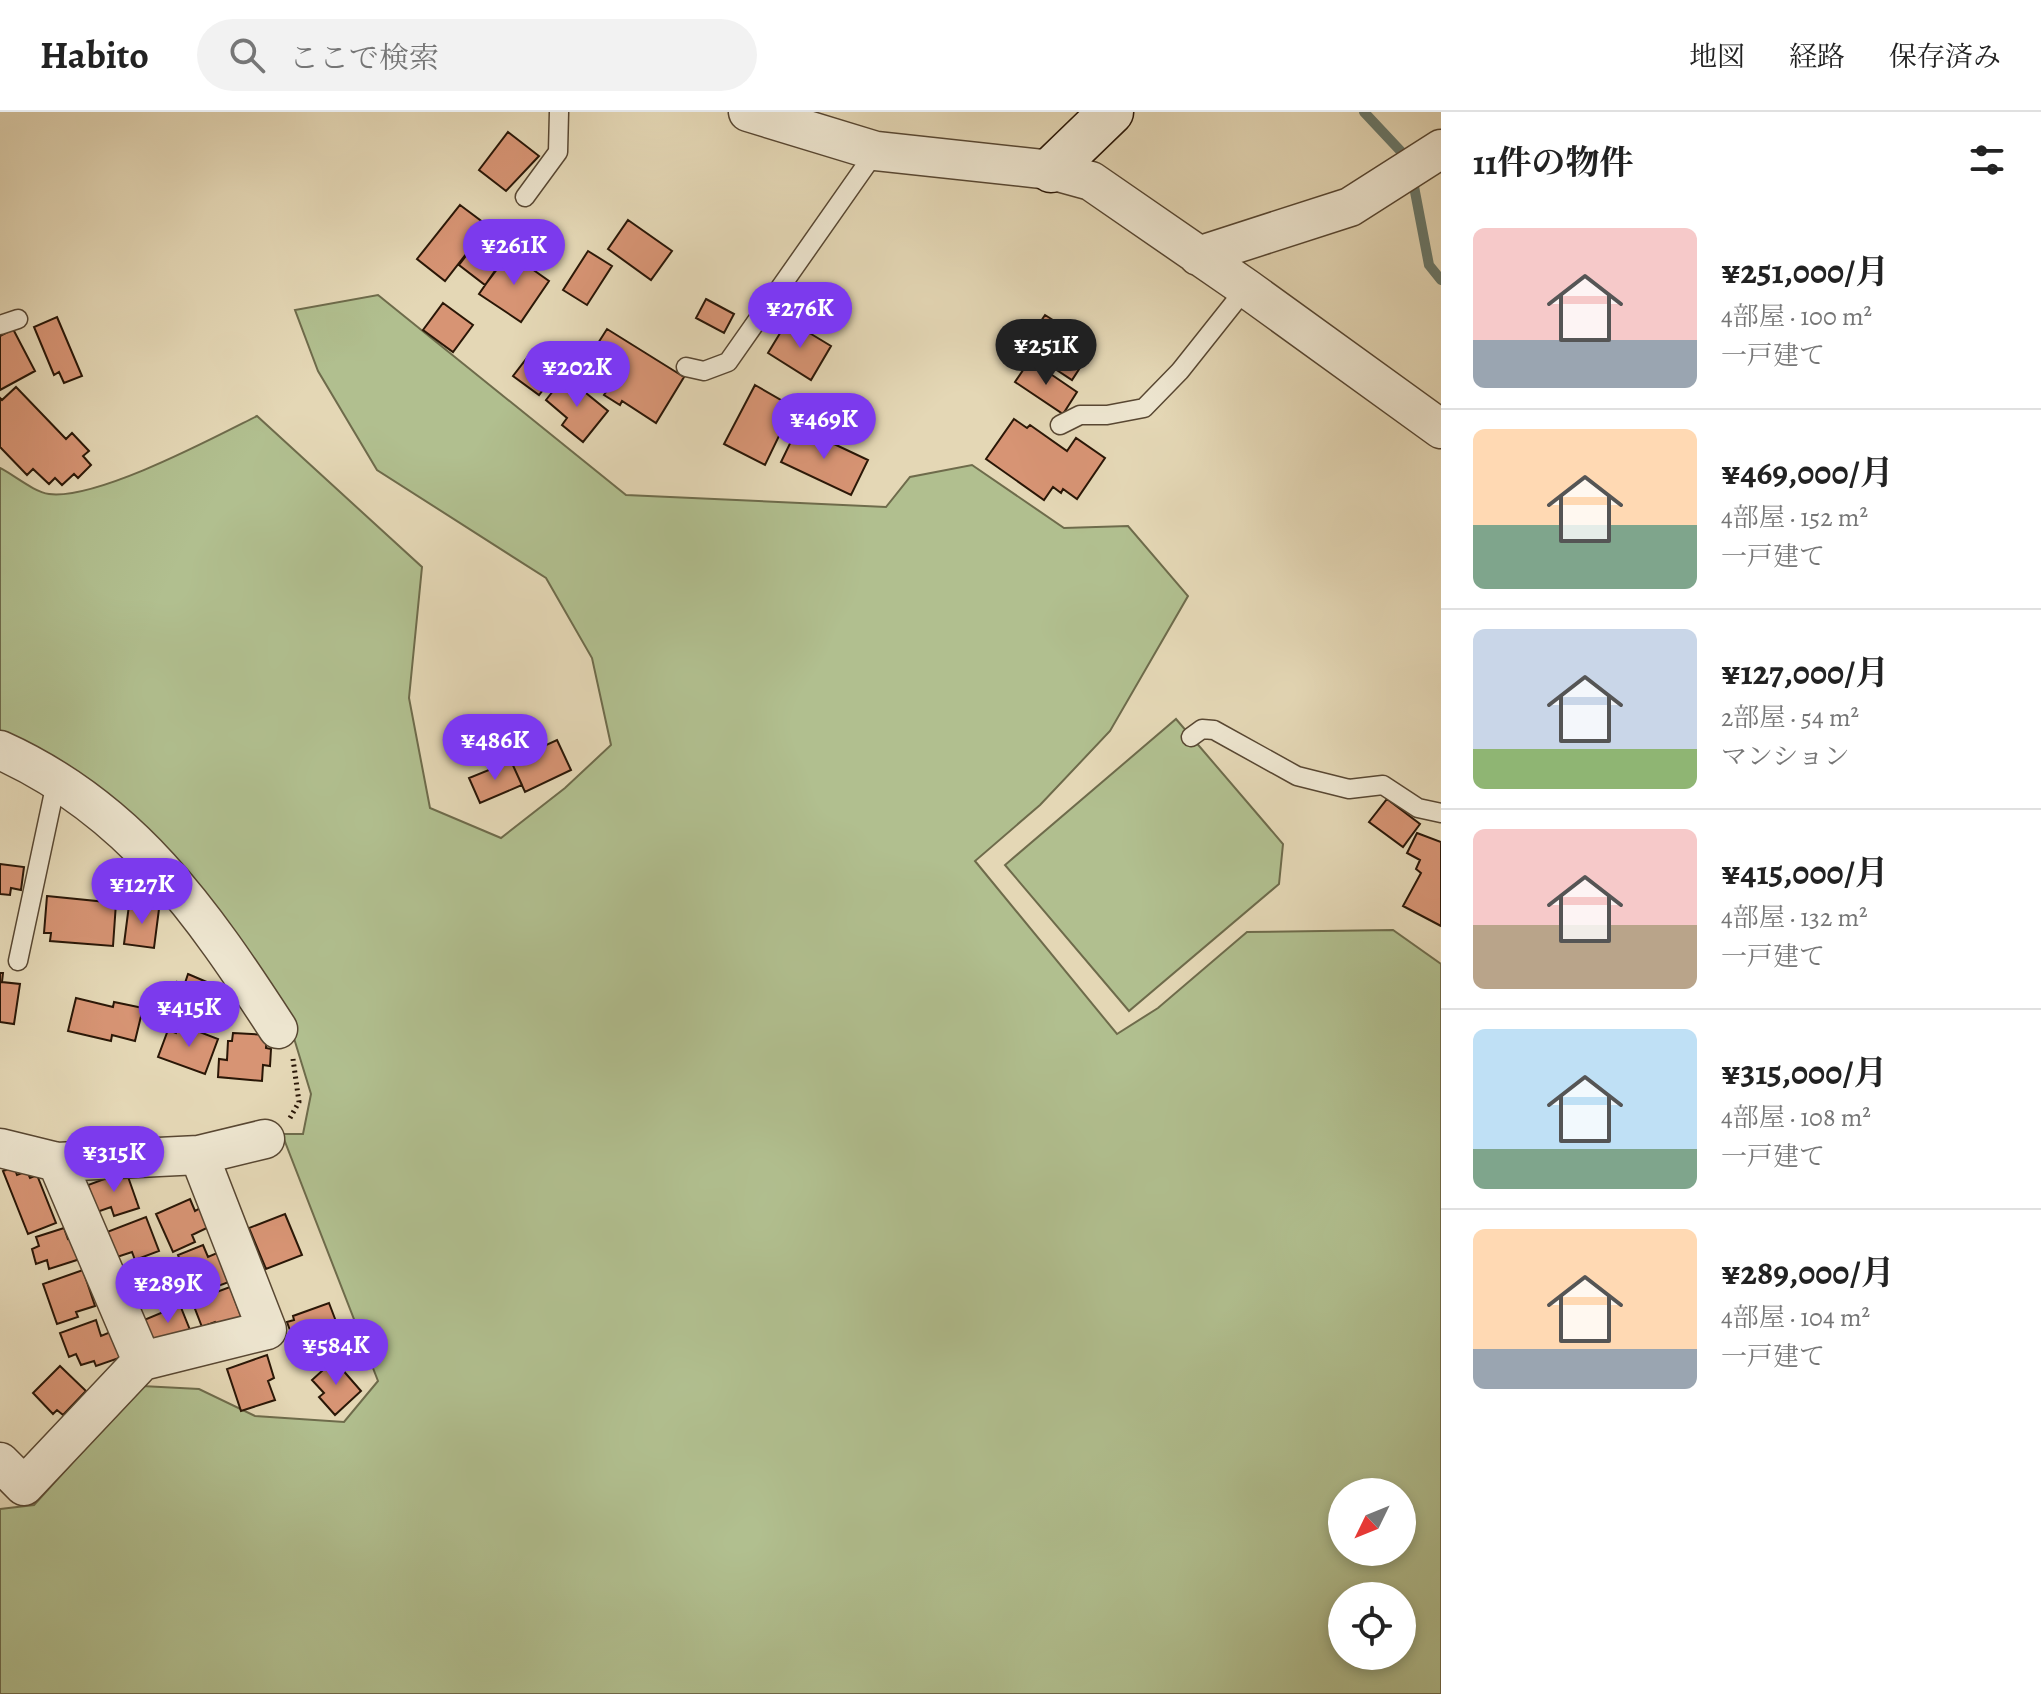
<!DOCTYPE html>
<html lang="ja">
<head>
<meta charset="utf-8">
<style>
  body { margin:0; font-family:Alegreya,"Noto Serif JP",serif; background:#f2f2f2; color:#222; height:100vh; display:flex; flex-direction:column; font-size:30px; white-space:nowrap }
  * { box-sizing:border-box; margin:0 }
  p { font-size:26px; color:#767676 }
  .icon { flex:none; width:44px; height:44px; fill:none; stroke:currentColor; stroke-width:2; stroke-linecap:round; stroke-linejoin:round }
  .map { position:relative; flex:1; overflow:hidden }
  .sheet { display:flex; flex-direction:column; background:#fff; width:600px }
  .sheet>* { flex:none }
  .needle { width:52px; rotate:227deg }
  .fabs { position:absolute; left:1328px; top:1366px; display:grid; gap:16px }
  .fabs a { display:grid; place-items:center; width:88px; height:88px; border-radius:50%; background:#fff; box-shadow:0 4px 12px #0003; font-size:40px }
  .price { position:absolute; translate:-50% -68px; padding:0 18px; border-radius:28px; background:#7c3aed; color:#fff; font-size:26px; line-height:52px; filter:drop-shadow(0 2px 4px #0008) }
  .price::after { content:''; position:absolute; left:50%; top:48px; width:24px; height:18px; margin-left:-12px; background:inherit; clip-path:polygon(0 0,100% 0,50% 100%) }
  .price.current { background:#222; color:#fff }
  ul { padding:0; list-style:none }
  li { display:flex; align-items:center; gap:24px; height:200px; padding:0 32px }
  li+li { border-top:2px solid #e0e0e0 }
  li span { display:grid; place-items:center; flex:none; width:224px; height:160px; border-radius:12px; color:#555 }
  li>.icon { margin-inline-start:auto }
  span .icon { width:96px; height:96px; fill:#fffc; stroke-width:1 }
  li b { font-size:34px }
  h2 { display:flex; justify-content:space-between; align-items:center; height:96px; padding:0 32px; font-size:34px }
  header { display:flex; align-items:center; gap:48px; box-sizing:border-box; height:112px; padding:0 40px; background:#fff; border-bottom:2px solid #e0e0e0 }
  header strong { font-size:38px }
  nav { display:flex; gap:44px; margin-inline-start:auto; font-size:28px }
  .search { width:560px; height:72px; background:#f2f2f2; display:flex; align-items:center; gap:20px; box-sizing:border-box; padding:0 28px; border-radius:44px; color:#767676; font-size:30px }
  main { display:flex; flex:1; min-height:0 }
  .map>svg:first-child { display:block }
  .green { fill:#b1bf8f; stroke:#6e6b4b; stroke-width:2; fill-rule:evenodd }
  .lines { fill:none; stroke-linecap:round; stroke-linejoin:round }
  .stream { stroke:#6a796b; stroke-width:10 }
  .building { fill:#d79474; stroke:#2a1707; stroke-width:2 }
  .lane-casing { stroke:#584732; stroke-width:21 }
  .street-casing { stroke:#584732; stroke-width:41 }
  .secondary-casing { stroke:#2a1707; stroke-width:47 }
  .path { stroke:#2a1707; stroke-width:5; stroke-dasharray:2 4; stroke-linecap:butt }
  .lane { stroke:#ede5cf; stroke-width:18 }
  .street { stroke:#ede5cf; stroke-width:38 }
  .secondary { stroke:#ede5cf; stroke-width:44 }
</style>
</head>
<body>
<header>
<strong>Habito</strong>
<div class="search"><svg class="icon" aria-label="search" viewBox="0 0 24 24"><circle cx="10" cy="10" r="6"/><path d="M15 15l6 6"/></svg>ここで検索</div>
<nav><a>地図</a><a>経路</a><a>保存済み</a></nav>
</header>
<main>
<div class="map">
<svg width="1441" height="1582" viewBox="0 0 1441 1582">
  <rect width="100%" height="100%" fill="#e4d7b5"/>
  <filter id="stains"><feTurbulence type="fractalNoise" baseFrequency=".0025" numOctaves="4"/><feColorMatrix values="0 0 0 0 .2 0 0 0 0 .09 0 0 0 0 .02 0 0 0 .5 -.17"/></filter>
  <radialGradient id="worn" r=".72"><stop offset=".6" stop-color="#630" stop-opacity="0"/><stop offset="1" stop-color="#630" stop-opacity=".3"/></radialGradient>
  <path class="green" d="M378,183L626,383L886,395L910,365L972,353L1064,416L1128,414L1188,484L1110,619L1040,693L975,749L1117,922L1158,896L1247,820L1393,818L1441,852V1582H0V1397L34,1393L142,1274L199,1277L255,1304L344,1310L378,1269L282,1022H303L311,982L293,923L277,890L0,628V356C14,363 34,380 49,382C97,388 213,326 257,304L422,455L409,586L430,696L501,726L565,676L611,633L592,546L546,466L377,358L318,259L295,198ZM1342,1380H1402V1440H1342ZM1342,1484H1402V1544H1342Z
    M1176,607L1283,732L1279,772L1129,899L1005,753Z"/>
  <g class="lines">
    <path class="stream" d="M1364,0L1409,48
      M1412,64L1429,153L1441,168"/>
  </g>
  <path class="building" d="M508,20L539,44L506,79L479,58Z
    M460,93L488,114L445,169L417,147Z
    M628,108L672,139L651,168L608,137Z
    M478,128L504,148L485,173L459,153Z
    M588,139L612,154L587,193L563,178Z
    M508,140L549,169L521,210L479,182Z
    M706,187L734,202L724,221L696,206Z
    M443,191L473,213L453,240L423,218Z
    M1045,203L1094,234L1072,268L1037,245L1047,230L1033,221Z
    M57,205L82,264L64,271L59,260L54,263L34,215Z
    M788,208L831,234L811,268L768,241Z
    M13,217L35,259L0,278V224Z
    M607,217L684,265L656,311L622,289L620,293L604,283L606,280L590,270L593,265L581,258Z
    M530,242L555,262L539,283L513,264Z
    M1030,248L1077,280L1063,302L1015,270Z
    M565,264L608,299L583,330L562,313L567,306L546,288Z
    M755,273L793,295L765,353L724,332Z
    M16,275L66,327L72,321L89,339L83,344L91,353L78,366L74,362L62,373L55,366L49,372L33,357L27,363L0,335V286L2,288Z
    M1014,307L1027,316L1030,313L1067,339L1076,326L1105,346L1077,387L1063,377L1061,381L1053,375L1044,388L986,347Z
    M798,315L868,348L851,383L781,350Z
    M557,628L571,658L525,680L511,649Z
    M511,649L522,673L480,691L469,666Z
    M1387,687L1420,712L1403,735L1369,710Z
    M1417,721L1441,730V814L1403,794L1421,761L1416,757L1420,748L1407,741Z
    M0,752L24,755L21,778L11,776L10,783L0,782Z
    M47,784L116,791L113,834L50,829L51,821H44Z
    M129,793L159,797L154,836L124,832Z
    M0,861H3L2,870L20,872L14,912L0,910Z
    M188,862L228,879L215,910L168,891L177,870L184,874Z
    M76,886L113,895L114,890L143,896L135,929L112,923L111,929L68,919Z
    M179,912L218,927L205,962L158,945L168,918L176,921Z
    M233,921L267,923L266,936L271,937L270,954L263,953L262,969L218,965L219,947L227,948L228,929H232Z
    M14,1055L17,1063L27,1059L30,1066L37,1063L56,1111L28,1122L3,1059Z
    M126,1059L139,1096L114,1104L111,1095L97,1100L88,1073Z
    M190,1087L195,1099L202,1095L211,1114L192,1123L195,1130L173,1140L156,1102Z
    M285,1102L302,1143L266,1157L249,1116Z
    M146,1105L159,1139L135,1148L132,1140L117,1145L107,1120Z
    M64,1116L68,1127L73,1126L80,1147L49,1157L47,1148L36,1152L32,1137L39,1134L36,1125Z
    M203,1133L208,1145L217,1141L229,1170L218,1174L216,1168L192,1178L178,1143Z
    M159,1150L169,1177L164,1179L167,1186L149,1193L145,1184L133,1188L124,1162Z
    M83,1158L95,1194L76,1200L78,1205L57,1212L43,1172Z
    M230,1175L242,1207L218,1217L215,1210L202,1215L192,1189Z
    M329,1191L345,1233L300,1246L287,1210L294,1208L293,1204Z
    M180,1193L192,1223L152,1229L144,1208Z
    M96,1208L101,1224L113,1219L122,1245L96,1254L94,1249L81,1253L76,1242L69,1245L60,1221Z
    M267,1243L274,1266L268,1269L275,1288L241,1299L227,1257Z
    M334,1248L361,1279L335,1303L319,1285L324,1281L312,1268Z
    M60,1254L86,1279L63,1303L57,1298L53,1302L33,1281Z"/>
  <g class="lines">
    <g class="lane-casing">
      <path id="lane" d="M525,85L558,40L559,0
        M0,213L18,207
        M686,255L704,259L728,250L876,39
        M1060,313L1080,303H1107L1144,296L1180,259L1246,176
        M1191,625L1202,617L1214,618L1297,664L1349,677L1383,673L1418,696L1441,701
        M18,849L57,666"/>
    </g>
    <g class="street-casing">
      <path id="street" d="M748,0L876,39L1051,58L1091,69L1246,176L1441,317
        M1198,144L1350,95L1441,37
        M0,638C131,697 202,800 278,917
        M0,1036L57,1050L199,1043L267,1218L142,1249L24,1374L0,1350
        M199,1043L265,1027
        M57,1050L142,1249"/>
    </g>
    <g class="secondary-casing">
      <path id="secondary" d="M1051,58L1111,0"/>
    </g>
    <path class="path" d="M290,1006L299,990L293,947"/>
    <use href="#lane" class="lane"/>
    <use href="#street" class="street"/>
    <use href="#secondary" class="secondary"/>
  </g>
  <rect width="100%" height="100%" filter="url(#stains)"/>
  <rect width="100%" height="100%" fill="url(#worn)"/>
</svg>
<div class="fabs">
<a><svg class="needle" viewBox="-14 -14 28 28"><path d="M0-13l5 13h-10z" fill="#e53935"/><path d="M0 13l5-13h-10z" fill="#767676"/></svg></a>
<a><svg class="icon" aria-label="locate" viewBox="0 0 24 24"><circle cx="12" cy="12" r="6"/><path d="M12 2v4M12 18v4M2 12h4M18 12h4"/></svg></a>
</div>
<b class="price" style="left:514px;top:175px">¥261K</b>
<b class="price" style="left:800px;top:238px">¥276K</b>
<b class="price current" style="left:1046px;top:275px">¥251K</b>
<b class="price" style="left:577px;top:297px">¥202K</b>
<b class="price" style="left:824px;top:349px">¥469K</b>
<b class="price" style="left:495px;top:670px">¥486K</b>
<b class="price" style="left:142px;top:814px">¥127K</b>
<b class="price" style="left:189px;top:937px">¥415K</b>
<b class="price" style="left:114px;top:1082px">¥315K</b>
<b class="price" style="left:168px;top:1213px">¥289K</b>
<b class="price" style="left:336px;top:1275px">¥584K</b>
</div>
<section class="sheet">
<h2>11件の物件<svg class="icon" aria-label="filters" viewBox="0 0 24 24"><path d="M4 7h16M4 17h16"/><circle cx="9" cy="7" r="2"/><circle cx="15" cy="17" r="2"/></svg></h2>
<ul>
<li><span style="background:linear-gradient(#f6c9c9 70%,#9aa5b1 0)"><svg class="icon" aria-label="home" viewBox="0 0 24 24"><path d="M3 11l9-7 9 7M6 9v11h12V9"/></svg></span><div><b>¥251,000/月</b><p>4部屋 · 100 m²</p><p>一戸建て</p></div></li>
<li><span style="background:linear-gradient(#ffd9b3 60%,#7fa58c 0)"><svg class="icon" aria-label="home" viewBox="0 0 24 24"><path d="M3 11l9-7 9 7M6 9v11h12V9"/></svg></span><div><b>¥469,000/月</b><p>4部屋 · 152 m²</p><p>一戸建て</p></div></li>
<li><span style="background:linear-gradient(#c9d6e8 75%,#8fb573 0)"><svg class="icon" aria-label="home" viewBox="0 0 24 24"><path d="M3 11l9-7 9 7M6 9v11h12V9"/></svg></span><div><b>¥127,000/月</b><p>2部屋 · 54 m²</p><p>マンション</p></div></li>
<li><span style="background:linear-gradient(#f6c9c9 60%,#b9a48a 0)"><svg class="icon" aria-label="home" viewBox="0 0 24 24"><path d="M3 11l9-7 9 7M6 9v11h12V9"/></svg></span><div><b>¥415,000/月</b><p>4部屋 · 132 m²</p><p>一戸建て</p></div></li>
<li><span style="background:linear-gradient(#bfe0f5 75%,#7fa58c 0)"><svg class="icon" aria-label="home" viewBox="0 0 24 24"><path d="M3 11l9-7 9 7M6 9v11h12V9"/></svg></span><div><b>¥315,000/月</b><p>4部屋 · 108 m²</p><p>一戸建て</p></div></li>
<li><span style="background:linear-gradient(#ffd9b3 75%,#9aa5b1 0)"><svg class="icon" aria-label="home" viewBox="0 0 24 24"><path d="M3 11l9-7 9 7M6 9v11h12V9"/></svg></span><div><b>¥289,000/月</b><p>4部屋 · 104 m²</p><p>一戸建て</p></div></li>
</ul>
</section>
</main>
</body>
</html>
